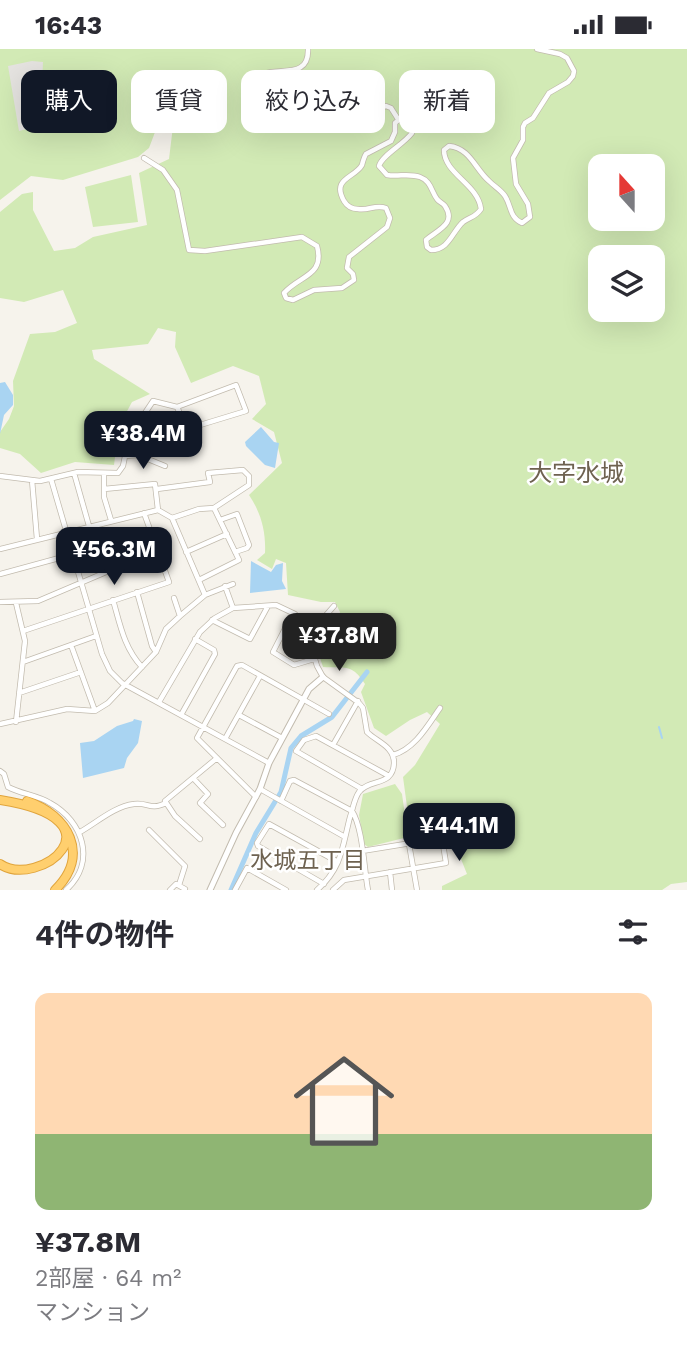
<!DOCTYPE html>
<html lang="ja">
<head>
<meta charset="utf-8">
<style>
  body { margin:0; font-family:"Work Sans","Noto Sans JP",sans-serif; background:#f7f7f7; color:#2b2b33; height:100vh; display:flex; flex-direction:column; font-size:26px; white-space:nowrap }
  * { box-sizing:border-box; margin:0 }
  p { font-size:23px; color:#7c7c81 }
  .icon { flex:none; width:38px; height:38px; fill:none; stroke:currentColor; stroke-width:2; stroke-linecap:round; stroke-linejoin:round }
  .map { position:relative; height:841px; overflow:hidden }
  .drawer { display:flex; flex-direction:column; background:#fff; flex:1 }
  .drawer>* { flex:none }
  .banner { position:absolute; left:21px; top:21px; width:646px; height:63px; display:flex; gap:14px }
  .needle { width:46px; rotate:339deg }
  .buttons { position:absolute; left:588px; top:105px; display:grid; gap:14px }
  .buttons a { display:grid; place-items:center; width:77px; height:77px; border-radius:14px; background:#fff; box-shadow:0 7px 28px #0002; font-size:35px }
  .price { position:absolute; translate:-50% -60px; padding:0 16px; border-radius:14px; background:#111827; color:#fff; font-size:23px; line-height:46px; filter:drop-shadow(0 2px 4px #0008) }
  .price::after { content:''; position:absolute; left:50%; top:42px; width:21px; height:16px; margin-left:-10px; background:inherit; clip-path:polygon(0 0,100% 0,50% 100%) }
  .price.on { background:#222; color:#fff }
  ul { padding:0; list-style:none }
  li { display:grid; align-content:center; gap:14px; height:371px; padding:0 35px }
  li+li { border-top:2px solid #e1e1e2 }
  li span { display:grid; place-items:center; height:217px; border-radius:14px; color:#555 }
  li>.icon { margin-inline-start:auto }
  span .icon { width:126px; height:126px; fill:#fffc; stroke-width:1 }
  li b { font-size:30px }
  h2 { display:flex; justify-content:space-between; align-items:center; height:84px; padding:0 35px; font-size:30px }
  .tag { padding:0 24px; border-radius:14px; background:#fff; box-shadow:0 7px 28px #0002; font-size:24px; line-height:63px }
  .tag.on { background:#111827; color:#fff }
  .status { display:flex; justify-content:space-between; align-items:center; height:49px; padding:0 35px; background:#fff; direction:ltr }
  .status svg { height:19px; fill:currentColor }
  .map>svg:first-child { display:block }
  .green { fill:#d2eab5; fill-rule:evenodd }
  .parking { fill:#e5e3e0 }
  .water { fill:#a9d4f2 }
  .lines { fill:none; stroke-linecap:round; stroke-linejoin:round }
  .stream { stroke:#a9d4f2; stroke-width:2 }
  .canal { stroke:#a9d4f2; stroke-width:5 }
  .minor-casing { stroke:#c2bbae; stroke-width:6 }
  .tertiary-casing { stroke:#c2bbae; stroke-width:7 }
  .motorway-casing { stroke:#e0a43c; stroke-width:10 }
  .minor { stroke:#fff; stroke-width:4.5 }
  .tertiary { stroke:#fff; stroke-width:5 }
  .motorway { stroke:#ffcf6e; stroke-width:8 }
  .labels { text-anchor:middle; stroke-width:5; stroke-linejoin:round; paint-order:stroke }
  .neighbourhood-label { font-size:23px; fill:#6e6250; stroke:#fff }
  .quarter-label { font-size:24px; fill:#6e6250; stroke:#fff }
</style>
</head>
<body>
<div class="status"><b>16:43</b><svg viewBox="0 0 49 12"><path d="M0 12V9h3v3zM5 12V6h3v6zM10 12V3h3v9zM15 12V0h3v12zM26 1h20v11H26zM47 4h2v5h-2z"/></svg></div>
<div class="map">
<svg width="687" height="841" viewBox="0 0 687 841">
  <rect width="100%" height="100%" fill="#f6f3ec"/>
  <path class="green" d="M0,0H687V833L671,835L662,841H442V837L467,825L457,800H449L444,783L414,787L408,765L403,728L415,716L440,675L427,663L410,671L386,687L374,679L361,643L365,635C352,614 344,619 323,618L317,600L319,590L335,581L340,563L335,553H321L288,546L286,514L276,510L272,520L257,511L265,504C266,482 261,464 249,446L282,414L274,383L252,370L266,355L259,327L233,317L191,334L175,298L176,283L158,279L148,295L92,301L94,310L150,345L132,353L119,377L114,416L75,413L41,424L20,405L0,399V383L9,370L14,357L13,332L30,285L55,283L77,274L63,241L24,253L0,249V163L22,145L33,143V161L54,202L75,199L93,188L147,176L139,124L169,110L178,36L157,24L160,70L149,99L138,108L63,131L31,127L0,151ZM600,117H653V170H600ZM600,208H653V261H600Z
    M131,126L138,173L93,178L85,138Z
    M395,735L402,745L408,788L368,798L364,795L359,766L363,745Z"/>
  <path class="parking" d="M32,12L43,13L41,57L43,76L19,82L8,17Z"/>
  <path class="water" d="M5,333L13,346V356L4,366L0,385V334Z
    M261,378L274,393L279,394L275,419L265,416L246,397L245,393Z
    M251,512L271,523L276,516L283,514L282,532L286,540L250,544Z
    M134,670L142,672L138,694L127,709L124,719L83,729L80,694L94,692L117,677L133,672Z"/>
  <g class="lines">
    <path class="stream" d="M659,678L662,689"/>
    <path class="canal" d="M231,841L256,784L281,743L291,699L301,687L332,668L367,623"/>
    <g class="minor-casing">
      <path id="minor" d="M308,0C309,30 280,18 263,25L261,33C269,47 275,40 285,48C291,54 292,61 300,66L322,59L351,71L386,57L391,59L398,70
        M144,109L163,121L177,141L189,201L205,202L302,188L317,197C325,227 300,226 284,244L286,249L293,251L314,241L342,239L354,231L353,225L347,219L349,208L382,182L387,178L390,169L386,159C375,155 369,162 358,160C352,160 347,157 344,152C331,129 355,129 362,116C363,112 364,108 366,105L391,92L395,83V74L401,69L410,74L412,84C403,96 382,106 379,117L387,126C398,128 409,124 420,128C431,132 431,142 437,150C439,153 443,154 445,157C457,175 437,181 426,191L427,198L431,201C449,201 452,183 463,173C470,168 476,168 481,160C478,135 444,125 444,101L449,97C470,99 475,120 489,132C495,138 501,141 505,147C512,158 509,168 522,174L530,168L528,155L516,135L513,109L523,91V78L525,74L533,69L549,44L568,33L573,27L574,22L567,9L560,5L537,0
        M125,407L138,406L165,417
        M74,424L89,477
        M104,424V448L111,471
        M0,427L40,432L78,423L118,424L123,417L129,388L153,352L177,358L236,336L246,362L187,380L177,358
        M51,430L102,605L110,622L122,634L269,714
        M32,431L37,490
        M104,440L155,435L158,461
        M157,440L210,433L208,424L243,421L249,427V436L214,459L199,460L172,469
        M220,471L237,465L249,496L247,499L235,503
        M0,500L158,461L172,469L205,546
        M186,503L227,485
        M0,525L151,484
        M199,531L239,511L214,459
        M225,537L233,559
        M137,543L152,597L156,603
        M174,549L180,567
        M113,551C120,575 124,599 142,618
        M0,553L38,552L118,518L159,504
        M293,564L273,603L294,616L314,610
        M212,571L250,590L268,557
        M306,579L320,573L334,557
        M23,582L169,533L144,464
        M71,596L95,662
        M23,613L96,587
        M19,644L81,623
        M159,653L200,583L215,569L233,559L276,556L295,565L304,574L317,617L323,628L359,654L363,659L367,683C377,693 394,697 394,714C393,738 370,729 359,743C354,750 353,760 350,768C342,799 342,819 317,841
        M181,666L215,605L214,601L195,590
        M239,666L282,689
        M16,673L25,592L16,554
        M0,675L67,660L95,662L108,654L156,603L166,580L180,567L205,546L233,535
        M225,690L260,627
        M333,696L358,652
        M393,706C415,700 428,676 440,659
        M0,722L4,725L8,738C21,745 37,746 50,754C83,772 97,813 66,841
        M193,729L208,745L200,754L223,776
        M260,740L345,788
        M362,740L296,702L304,691L316,687L389,727
        M256,748L197,689L237,617L242,616L329,665
        M281,752L290,732L294,731L352,762C363,779 364,820 368,841
        M149,781L185,817L179,836
        M80,783C96,774 115,757 134,755C149,753 149,762 166,754
        M200,790L175,767L165,752L217,709
        M409,795L417,841
        M390,823L392,841
        M324,835L258,797L257,794L269,775L338,813
        M170,841L176,835L185,840
        M235,841L247,819L286,841
        M333,841L344,831L446,814L442,789L362,802"/>
    </g>
    <g class="tertiary-casing">
      <path id="tertiary" d="M210,841L236,784L260,740L269,714L309,640L323,628"/>
    </g>
    <g class="motorway-casing">
      <path id="motorway" d="M0,751C128,771 38,841 0,815
        M27,752C68,766 91,806 55,841"/>
    </g>
    <use href="#minor" class="minor"/>
    <use href="#tertiary" class="tertiary"/>
    <use href="#motorway" class="motorway"/>
  </g>
  <g class="labels">
    <g class="neighbourhood-label">
      <text x="308" y="819">水城五丁目</text>
    </g>
    <g class="quarter-label">
      <text x="576" y="432">大字水城</text>
    </g>
  </g>
</svg>
<div class="buttons">
<a><svg class="needle" viewBox="-14 -14 28 28"><path d="M0-13l5 13h-10z" fill="#e53935"/><path d="M0 13l5-13h-10z" fill="#7c7c81"/></svg></a>
<a><svg class="icon" aria-label="layers" viewBox="0 0 24 24"><path d="M12 4l9 5-9 5-9-5zM3 14l9 5 9-5"/></svg></a>
</div>
<b class="price" style="left:143px;top:422px">¥38.4M</b>
<b class="price" style="left:114px;top:538px">¥56.3M</b>
<b class="price on" style="left:339px;top:624px">¥37.8M</b>
<b class="price" style="left:459px;top:814px">¥44.1M</b>
<div class="banner">
<a class="tag on">購入</a>
<a class="tag">賃貸</a>
<a class="tag">絞り込み</a>
<a class="tag">新着</a>
</div>
</div>
<section class="drawer">
<h2>4件の物件<svg class="icon" aria-label="filters" viewBox="0 0 24 24"><path d="M4 7h16M4 17h16"/><circle cx="9" cy="7" r="2"/><circle cx="15" cy="17" r="2"/></svg></h2>
<ul>
<li><span style="background:linear-gradient(#ffd9b3 65%,#8fb573 0)"><svg class="icon" aria-label="home" viewBox="0 0 24 24"><path d="M3 11l9-7 9 7M6 9v11h12V9"/></svg></span><div><b>¥37.8M</b><p>2部屋 · 64 m²</p><p>マンション</p></div></li>
</ul>
</section>
</body>
</html>
